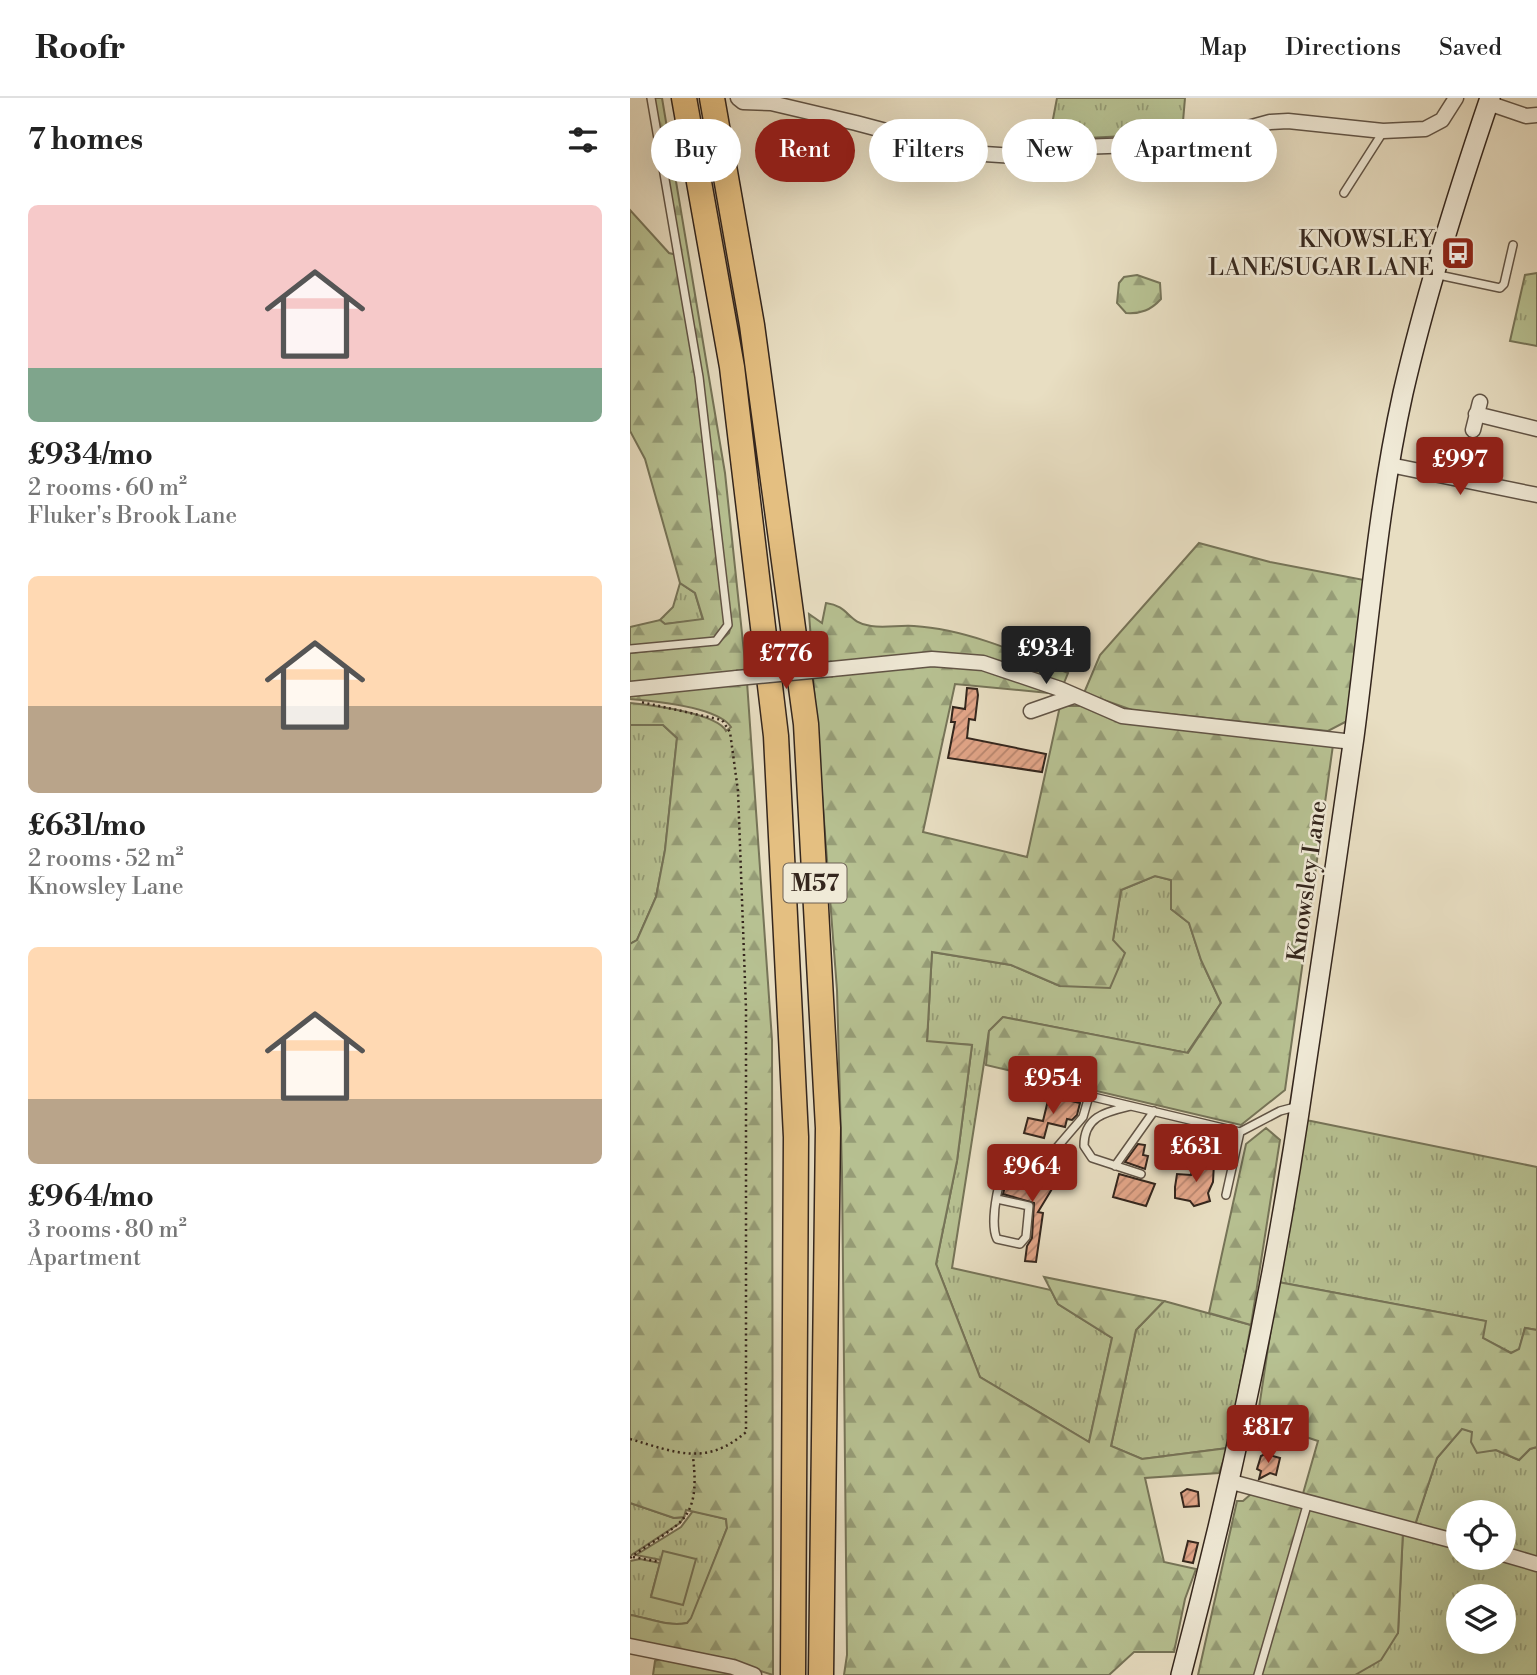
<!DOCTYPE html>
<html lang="en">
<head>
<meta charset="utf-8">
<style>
  body { margin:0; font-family:"Libre Bodoni",serif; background:#f6f6f6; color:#222; height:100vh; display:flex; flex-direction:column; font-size:26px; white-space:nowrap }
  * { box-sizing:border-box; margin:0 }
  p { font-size:23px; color:#767676 }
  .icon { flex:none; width:38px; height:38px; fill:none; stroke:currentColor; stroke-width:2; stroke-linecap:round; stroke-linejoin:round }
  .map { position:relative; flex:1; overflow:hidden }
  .drawer { display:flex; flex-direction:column; background:#fff; width:630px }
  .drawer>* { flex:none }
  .top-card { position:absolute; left:21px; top:21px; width:665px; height:63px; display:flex; gap:14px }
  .fabs { position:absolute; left:816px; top:1402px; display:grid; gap:14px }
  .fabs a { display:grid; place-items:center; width:70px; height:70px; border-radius:50%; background:#fff; box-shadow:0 7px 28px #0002; font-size:35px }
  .price { position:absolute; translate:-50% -60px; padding:0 16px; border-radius:7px; background:#8f2418; color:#fff; font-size:23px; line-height:46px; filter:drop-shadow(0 2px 4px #0008) }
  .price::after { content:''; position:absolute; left:50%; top:42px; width:21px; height:16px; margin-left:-10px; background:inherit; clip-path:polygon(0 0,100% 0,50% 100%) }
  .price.current { background:#222; color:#fff }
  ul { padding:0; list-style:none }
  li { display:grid; align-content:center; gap:14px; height:371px; padding:0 28px }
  li span { display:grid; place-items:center; height:217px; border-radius:10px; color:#555 }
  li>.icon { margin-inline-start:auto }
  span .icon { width:126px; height:126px; fill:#fffc; stroke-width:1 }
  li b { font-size:30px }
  h2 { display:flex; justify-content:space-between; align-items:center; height:84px; padding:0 28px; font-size:30px }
  .pill { padding:0 24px; border-radius:32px; background:#fff; box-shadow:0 7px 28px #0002; font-size:24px; line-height:63px }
  .pill.current { background:#8f2418; color:#fff }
  header { display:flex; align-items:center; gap:42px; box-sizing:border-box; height:98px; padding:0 35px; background:#fff; border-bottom:2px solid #e0e0e0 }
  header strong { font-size:33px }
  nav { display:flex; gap:38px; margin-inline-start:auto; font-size:24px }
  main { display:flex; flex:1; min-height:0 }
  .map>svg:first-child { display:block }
  .grass { fill:url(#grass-tufts); stroke:#767458; stroke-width:2; fill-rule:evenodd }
  .forest { fill:url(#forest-firs); stroke:#767458; stroke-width:2 }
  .pitch { fill:#b7c192; stroke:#767458; stroke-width:2 }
  .building { fill:url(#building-hatch); stroke:#34261d; stroke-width:2 }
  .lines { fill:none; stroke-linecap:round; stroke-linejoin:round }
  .lane-casing { stroke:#615446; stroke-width:10 }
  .street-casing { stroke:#615446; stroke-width:17 }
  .secondary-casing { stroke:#34261d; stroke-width:22 }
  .highway-casing { stroke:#34261d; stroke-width:27 }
  .path { stroke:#34261d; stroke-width:2.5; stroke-dasharray:2 3.5; stroke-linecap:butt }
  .lane { stroke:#f0ead7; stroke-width:7 }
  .street { stroke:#f0ead7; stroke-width:14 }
  .secondary { stroke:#f0ead7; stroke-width:19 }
  .highway { stroke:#e4bf81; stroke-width:24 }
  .street-bridge-casing { stroke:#615446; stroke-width:17; stroke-linecap:butt }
  .street-bridge { stroke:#f0ead7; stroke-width:14 }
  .labels { text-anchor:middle; stroke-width:5; stroke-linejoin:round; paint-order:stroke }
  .shield { fill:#f0ead7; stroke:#6c6155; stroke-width:2 }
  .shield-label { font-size:23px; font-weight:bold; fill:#34261d }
  .poi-label { font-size:24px; fill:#34261d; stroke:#f0ead7; text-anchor:end }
  .street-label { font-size:24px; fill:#34261d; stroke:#f0ead7 }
</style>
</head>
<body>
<header>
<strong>Roofr</strong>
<nav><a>Map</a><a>Directions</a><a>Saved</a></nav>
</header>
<main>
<section class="drawer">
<h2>7 homes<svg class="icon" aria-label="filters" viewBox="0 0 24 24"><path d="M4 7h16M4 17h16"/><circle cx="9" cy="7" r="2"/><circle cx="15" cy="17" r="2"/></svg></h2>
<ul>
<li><span style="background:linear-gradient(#f6c9c9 75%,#7fa58c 0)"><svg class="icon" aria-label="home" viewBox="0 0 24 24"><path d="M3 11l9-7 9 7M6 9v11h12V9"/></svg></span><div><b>£934/mo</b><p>2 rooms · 60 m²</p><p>Fluker's Brook Lane</p></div></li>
<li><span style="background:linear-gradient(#ffd9b3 60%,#b9a48a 0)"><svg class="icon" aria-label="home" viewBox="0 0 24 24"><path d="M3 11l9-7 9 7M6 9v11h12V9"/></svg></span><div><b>£631/mo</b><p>2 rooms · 52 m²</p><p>Knowsley Lane</p></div></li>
<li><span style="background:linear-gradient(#ffd9b3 70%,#b9a48a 0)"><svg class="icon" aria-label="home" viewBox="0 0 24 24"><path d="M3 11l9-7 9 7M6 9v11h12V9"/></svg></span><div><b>£964/mo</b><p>3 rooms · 80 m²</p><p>Apartment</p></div></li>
</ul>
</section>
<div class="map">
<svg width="907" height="1577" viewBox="0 0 907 1577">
  <defs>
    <pattern id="grass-tufts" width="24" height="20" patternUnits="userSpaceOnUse" patternTransform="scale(1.75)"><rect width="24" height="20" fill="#b7c192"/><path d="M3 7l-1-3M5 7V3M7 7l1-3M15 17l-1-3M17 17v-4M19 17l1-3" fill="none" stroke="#969d77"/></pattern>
    <pattern id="forest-firs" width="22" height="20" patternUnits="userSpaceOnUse" patternTransform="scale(1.75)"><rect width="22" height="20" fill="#b7c192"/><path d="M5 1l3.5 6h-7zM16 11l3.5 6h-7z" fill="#969d77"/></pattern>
    <pattern id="building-hatch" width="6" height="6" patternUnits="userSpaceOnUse" patternTransform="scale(1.75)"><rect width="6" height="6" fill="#e2a588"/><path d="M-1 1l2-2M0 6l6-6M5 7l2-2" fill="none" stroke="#b8866f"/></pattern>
  </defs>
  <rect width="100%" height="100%" fill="#e8dec2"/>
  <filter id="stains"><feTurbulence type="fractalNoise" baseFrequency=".00286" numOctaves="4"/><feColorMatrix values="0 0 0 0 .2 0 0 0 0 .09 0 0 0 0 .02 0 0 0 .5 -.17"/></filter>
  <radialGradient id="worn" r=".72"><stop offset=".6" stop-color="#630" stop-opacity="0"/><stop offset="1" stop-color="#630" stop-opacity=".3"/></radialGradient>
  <path class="grass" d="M427,0H555L552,35L419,42Z
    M907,175V248L880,243L895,177Z
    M50,485L65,495L73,522L35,526L30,522L43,509Z
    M0,627H33L47,640L35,752L26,799L7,842L0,846Z
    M525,778L541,782V811L559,825L571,862L591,905L557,955L373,919L359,933L322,1170L421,1192L428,1206L482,1240L459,1344L350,1279L306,1166L327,1063L342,947L297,944L302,854L381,867L430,888L483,842L491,792Z
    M676,1022L907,1069V1232L895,1230L889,1252L881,1255L852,1240L855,1223L648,1184Z
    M534,1203L621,1227L598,1350L512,1361L481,1348L506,1232Z
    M832,1330L842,1334L847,1354L866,1352L889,1362L900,1351L907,1349V1463L873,1454V1414H828V1441L784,1430L807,1360Z
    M0,1405L44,1420L54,1419L50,1425L0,1458Z
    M63,1413L96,1421L97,1430L62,1520L57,1525C38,1529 19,1520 0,1517V1463L10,1461L30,1465L21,1498L34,1453L31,1462L6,1457L51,1429Z
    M773,1433L828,1448V1460H870L907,1470V1577H725L768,1535ZM828,1498H873V1544H828Z"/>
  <path class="forest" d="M23,0H32L95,375L116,573L0,586V555L88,545L99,535L101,528H96L83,542L0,548V529L30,522L35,526L73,521L65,495L50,485L15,361L0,333V112L39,155L47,157Z
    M507,177L530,185L531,201C521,212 511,216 496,215L487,205L489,185L494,179Z
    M569,445L640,464L734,482L719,622L698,633L502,612L454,595L470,557Z
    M196,505C220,508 217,525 241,528C255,530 270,527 284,528C336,531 390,555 438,575L434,585L429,586L383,569L183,567L179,516L192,525Z
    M304,567L361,572L429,596L325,586L293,734L397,759L430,608H451L703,647L655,992L611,1027L356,967L359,933L373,919L558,955L591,905L571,862L559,825L541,811V782L525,778L491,792L483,842L495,855L480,890L430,888L381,867L302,854L297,943L342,947L327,1063L306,1166L350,1279L459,1344L482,1240L428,1206L414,1179L534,1203L506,1232L481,1348L512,1361L598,1350L589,1375L515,1380L534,1464L566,1471L555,1501L544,1554H504L479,1577H214L217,1557L212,1074L207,892L183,579Z
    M117,584L142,942L143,1577L96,1562L0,1543V1517C19,1520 38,1529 57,1525L61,1520L97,1430L96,1421L56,1412L54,1419L44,1420L0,1405V846L7,842L26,799L35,752L47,640L33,627H0V605C20,607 87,615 96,633L101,629C88,609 24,603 0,601V594Z
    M636,1030L650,1042L621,1227L579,1215L616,1046Z
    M648,1184L856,1223L853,1240L881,1255L889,1251L895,1230L907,1232V1349L900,1351L889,1362L866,1352L847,1355L841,1344L842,1334L832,1331L807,1360L784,1430L672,1399L688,1343L627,1323Z
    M621,1396L773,1433L768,1535L751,1562L725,1577H568L607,1403H613Z
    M31,1560L108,1577H23L25,1563Z"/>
  <path class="pitch" d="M33,1453L66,1461L53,1507L21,1499Z"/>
  <path class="building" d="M337,590L347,591L348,597L345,622L339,621L337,640L416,656L412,674L318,660L325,624H321L323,609L335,611Z
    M419,998L450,1005L447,1017L442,1022L437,1021L435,1029L418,1025L414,1040L394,1035L398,1020L413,1023Z
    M508,1046L515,1047L513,1057L518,1058L515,1071L495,1064Z
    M564,1062L584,1065L583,1084L578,1095L580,1103L564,1108L560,1103L545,1100V1089L547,1076L561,1077Z
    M389,1075L428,1081L408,1114L413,1115L406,1164L395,1163L397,1148L402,1140L404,1105L373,1096L376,1085L387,1086Z
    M489,1076L525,1086L516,1108L483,1099Z
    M635,1356L650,1360L646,1377L640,1375L629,1381L631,1373L627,1371L631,1358Z
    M557,1391L568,1394L569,1408L554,1409L551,1395Z
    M558,1443L568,1445L563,1465L553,1463Z"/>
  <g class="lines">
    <g class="lane-casing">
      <path id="lane" d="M714,95L753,34
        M804,176L870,190L874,186L883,147
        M0,551L86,543L98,527L69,279L21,0
        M501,1008C476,1014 454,1018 454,1048L462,1060L511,1076
        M485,1068L524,1013
        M596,1097L610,1034
        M367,1101L399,1108L396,1139L390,1146L367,1141C359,1125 369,1069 383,1056L417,1061L453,1019L459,998L610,1034L650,1013L669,1008
        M628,1577L678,1404"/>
    </g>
    <g class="street-casing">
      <path id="street" d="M108,0L113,4L141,5L226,25L339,55L385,58L449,49L563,45L640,24L658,23L753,33L795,31L812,22L826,0
        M858,5L896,18L907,17
        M846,316L907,331
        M843,332L850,304
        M760,367L907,397
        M202,571L302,561L353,565L430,591L492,618L723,644
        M0,591L107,580
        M401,613L444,598
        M598,1383L828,1444
        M873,1456L907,1466
        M0,1548L103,1569L124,1577"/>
    </g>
    <g class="secondary-casing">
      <path id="secondary" d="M551,1577C604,1377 647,1172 676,967C692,858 709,748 724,639C739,524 748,408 773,295C796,195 827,97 860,0"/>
    </g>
    <g class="highway-casing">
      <path id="highway" d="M54,0L102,269L146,638L166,1039L163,1577
        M82,0L122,227L176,626L198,1030L191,1577"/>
    </g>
    <path class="path" d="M0,1341C45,1354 76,1369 116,1334V911L108,693L100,634L92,622L11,604
      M3,1459L30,1464
      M0,1460C48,1424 71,1427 63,1359"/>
    <use href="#lane" class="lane"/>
    <use href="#street" class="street"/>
    <use href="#secondary" class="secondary"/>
    <use href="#highway" class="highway"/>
    <g class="street-bridge-casing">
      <path id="street-bridge" d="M107,580L202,571"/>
    </g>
    <use href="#street-bridge" class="street-bridge"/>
  </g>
  <defs>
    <g id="bus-square" transform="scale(1.75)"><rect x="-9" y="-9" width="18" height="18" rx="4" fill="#8f2418" stroke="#f0ead7"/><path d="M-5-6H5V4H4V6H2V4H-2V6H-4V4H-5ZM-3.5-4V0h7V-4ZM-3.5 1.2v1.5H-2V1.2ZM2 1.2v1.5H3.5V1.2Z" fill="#fff"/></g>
  </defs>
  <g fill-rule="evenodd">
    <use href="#bus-square" x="828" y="155"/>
  </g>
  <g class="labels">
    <rect class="shield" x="153.5" y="765.5" width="63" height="39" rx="5"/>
    <g class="shield-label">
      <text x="185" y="793">M57</text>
    </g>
    <g class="poi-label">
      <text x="804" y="149">KNOWSLEY<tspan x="804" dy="28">LANE/SUGAR LANE</tspan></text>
    </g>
    <g class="street-label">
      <text transform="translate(677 783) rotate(-82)" y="8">Knowsley Lane</text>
    </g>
  </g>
  <rect width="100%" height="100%" filter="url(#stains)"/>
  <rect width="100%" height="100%" fill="url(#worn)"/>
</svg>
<div class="fabs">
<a><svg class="icon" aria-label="locate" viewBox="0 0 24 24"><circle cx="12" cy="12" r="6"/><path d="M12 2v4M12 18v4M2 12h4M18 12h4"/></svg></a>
<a><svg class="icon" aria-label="layers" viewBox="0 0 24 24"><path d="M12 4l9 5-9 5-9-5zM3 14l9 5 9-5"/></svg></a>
</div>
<b class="price" style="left:830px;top:399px">£997</b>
<b class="price current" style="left:416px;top:588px">£934</b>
<b class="price" style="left:156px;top:593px">£776</b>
<b class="price" style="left:423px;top:1018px">£954</b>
<b class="price" style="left:566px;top:1086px">£631</b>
<b class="price" style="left:402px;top:1106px">£964</b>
<b class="price" style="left:638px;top:1367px">£817</b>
<div class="top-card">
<a class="pill">Buy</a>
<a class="pill current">Rent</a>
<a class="pill">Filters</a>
<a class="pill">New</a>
<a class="pill">Apartment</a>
</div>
</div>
</main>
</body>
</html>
